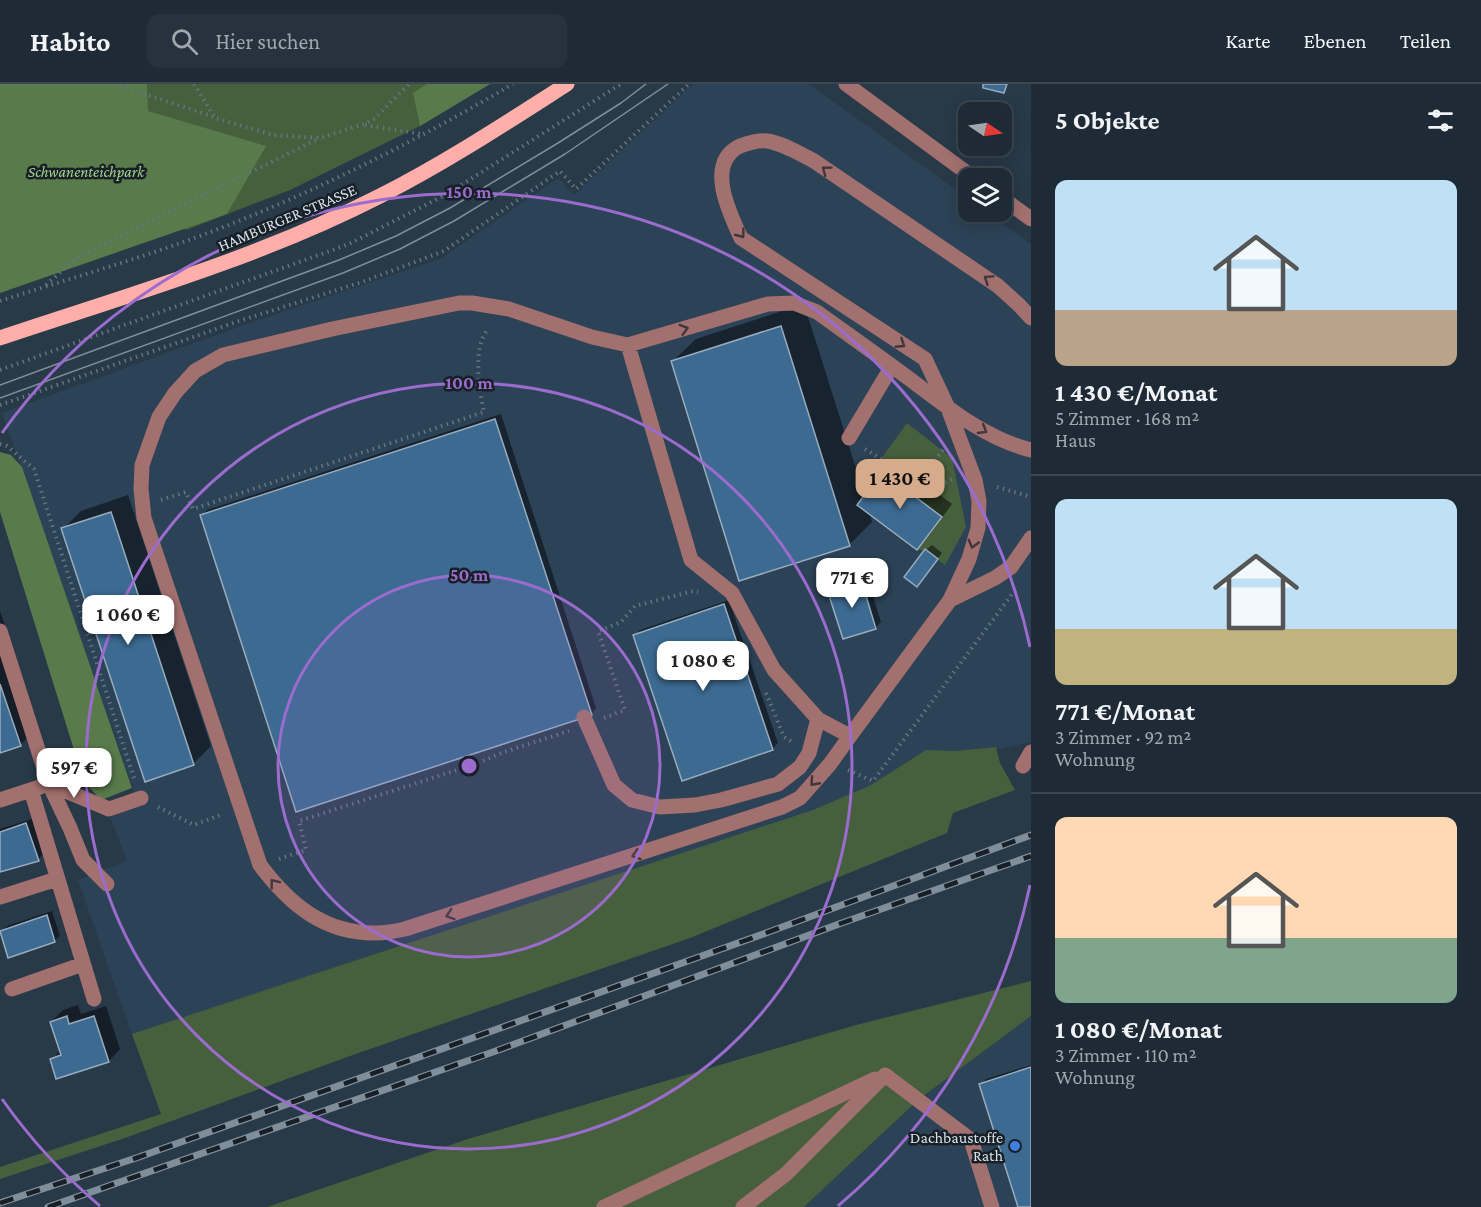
<!DOCTYPE html>
<html lang="de">
<head>
<meta charset="utf-8">
<style>
  body { margin:0; font-family:"Crimson Pro",serif; background:#26333e; color:#f1f3f6; height:100vh; display:flex; flex-direction:column; font-size:22px; white-space:nowrap }
  * { box-sizing:border-box; margin:0 }
  p { font-size:20px; color:#a1a7ad }
  .icon { flex:none; width:33px; height:33px; fill:none; stroke:currentColor; stroke-width:2; stroke-linecap:round; stroke-linejoin:round }
  .map { position:relative; flex:1; overflow:hidden }
  .details { display:flex; flex-direction:column; background:#1e2b36; width:450px }
  .details>* { flex:none }
  .needle { width:39px; rotate:103deg }
  .controls { position:absolute; left:958px; top:18px; display:grid; gap:12px }
  .controls a { display:grid; place-items:center; width:54px; height:54px; border-radius:12px; background:#1e2b36; box-shadow:0 3px 15px #0003,0 0 0 2px #3c4751; font-size:30px }
  .price { position:absolute; translate:-50% -51px; padding:0 14px; border-radius:12px; background:#fff; color:#222; font-size:20px; line-height:39px; filter:drop-shadow(0 2px 3px #0008) }
  .price::after { content:''; position:absolute; left:50%; top:36px; width:18px; height:14px; margin-left:-9px; background:inherit; clip-path:polygon(0 0,100% 0,50% 100%) }
  .price.selected { background:#d6ab8b; color:#111 }
  ul { padding:0; list-style:none }
  li { display:grid; align-content:center; gap:12px; height:318px; padding:0 24px }
  li+li { border-top:2px solid #3c4751 }
  li span { display:grid; place-items:center; height:186px; border-radius:12px; color:#555 }
  li>.icon { margin-inline-start:auto }
  span .icon { width:108px; height:108px; fill:#fffc; stroke-width:1 }
  li b { font-size:26px }
  h2 { display:flex; justify-content:space-between; align-items:center; height:72px; padding:0 24px; font-size:26px }
  header { display:flex; align-items:center; gap:36px; box-sizing:border-box; height:84px; padding:0 30px; background:#1e2b36; border-bottom:2px solid #3c4751 }
  header strong { font-size:28px }
  nav { display:flex; gap:33px; margin-inline-start:auto; font-size:21px }
  .search { width:420px; height:54px; background:#26333e; display:flex; align-items:center; gap:15px; box-sizing:border-box; padding:0 21px; border-radius:12px; color:#a1a7ad; font-size:22px }
  main { display:flex; flex:1; min-height:0 }
  .map>svg:first-child { display:block }
  .built { fill:#2c4256 }
  .green { fill:#465f3c }
  .forest { fill:#597b4b }
  .shadow { fill:#0007 }
  .building { fill:#3c6a91; stroke:#98acbe; stroke-width:1.5 }
  .lines { fill:none; stroke-linecap:round; stroke-linejoin:round }
  .path { stroke:#657481; stroke-width:4; stroke-dasharray:1.5 4.5; stroke-linecap:butt }
  .minor { stroke:#a2706e; stroke-width:15 }
  .major { stroke:#ffaeaa; stroke-width:15 }
  .tram { stroke:#808e9a; stroke-width:1.5 }
  .rail-casing { stroke:#808e9a; stroke-width:7 }
  .rail { stroke:#181f26; stroke-width:4.5; stroke-dasharray:14; stroke-linecap:butt }
  .oneway { stroke:#41373c }
  .ring { fill:none; stroke:#9b6cce; stroke-width:3 }
  .shop-dot { fill:#3f7fe0; stroke:#181f26; stroke-width:2 }
  .labels { text-anchor:middle; stroke-width:5; stroke-linejoin:round; paint-order:stroke }
  .park-label { font-size:16px; font-style:italic; fill:#a1d38b; stroke:#181f26 }
  .street-label { font-size:16px; fill:#d7e2eb; stroke:#181f26 }
  .poi-label { font-size:16px; fill:#d7e2eb; stroke:#181f26; text-anchor:end }
  .centre { fill:#9b6cce; stroke:#181f26; stroke-width:3 }
  .ring-label { font-size:18px; text-anchor:middle; font-weight:bold; fill:#9b6cce; stroke:#181f26; stroke-width:5; stroke-linejoin:round; paint-order:stroke }
</style>
</head>
<body>
<header>
<strong>Habito</strong>
<div class="search"><svg class="icon" aria-label="search" viewBox="0 0 24 24"><circle cx="10" cy="10" r="6"/><path d="M15 15l6 6"/></svg>Hier suchen</div>
<nav><a>Karte</a><a>Ebenen</a><a>Teilen</a></nav>
</header>
<main>
<div class="map">
<svg width="1031" height="1123" viewBox="0 0 1031 1123">
  <rect width="100%" height="100%" fill="#283948"/>
  <path class="built" d="M693,0H809L969,115V128H986L1031,160V658L932,681L737,767L138,968L78,796L127,777L110,733L139,721L2,329L238,243L440,175L558,94L574,111Z
    M1031,932V1123H804L918,1016Z"/>
  <path class="green" d="M0,0H490L420,42L290,106L186,146Z
    M907,339L952,374L966,443L945,481L925,466H917L941,432L917,414L923,406L912,398L906,406L881,388V375Z
    M996,663L1000,679L1015,706L953,729L947,749L690,854L350,972L125,1054L0,1095V1083L161,1030L132,950L813,726L871,701L926,666L955,667Z
    M1031,897V932L918,1016L804,1123H267L468,1055L856,941Z"/>
  <path class="forest" d="M0,0H147L148,27L266,62L227,130L0,209Z
    M427,0H490L420,42L413,9Z
    M0,368L11,371L22,383L132,704L101,716L84,698L0,428Z"/>
  <path class="shadow" d="M804,220L865,413L882,389L894,377L917,394L925,387L933,394L928,402L952,420L929,452L917,464L870,429L872,438L849,461L672,278L696,255Z
    M501,330L596,624L591,630L201,432L207,426Z
    M128,411L211,662L193,680L63,445L81,427Z
    M932,461L942,469L922,496L926,466Z
    M866,490L881,538L875,544L829,505L834,500Z
    M729,516L778,659L773,664L683,695L635,552L640,546Z
    M0,527L38,643L20,661L0,668Z
    M32,735L43,770L38,776L0,787V745Z
    M52,827L60,852L54,857L1,847L7,842Z
    M78,921L81,930L106,922L120,965L109,977L57,993L52,975L61,966L51,938L63,926Z
    M1031,981V1123H1020L981,1001L986,995Z"/>
  <path class="building" d="M983,0H1007L1004,9L983,4Z
    M781,242L850,462L739,497L671,277Z
    M495,335L592,631L296,728L200,431Z
    M881,388L906,406L912,398L923,406L917,414L942,433L917,466L857,421Z
    M111,428L194,681L145,698L61,444Z
    M925,465L938,475L917,503L904,493Z
    M861,495L876,545L843,555L827,505Z
    M724,520L773,666L682,697L633,551Z
    M0,600L21,662L0,669Z
    M26,739L39,777L0,788V748Z
    M47,831L55,858L8,874L0,847Z
    M67,932L69,940L94,932L109,978L56,995L50,975L61,971L50,938Z
    M1031,983V1123H1018L979,1000Z"/>
  <g class="lines">
    <path class="path" d="M115,0L214,33
      M194,0L215,34L273,51L320,54L364,40L374,35L409,0
      M365,41L422,50
      M46,201L76,174L320,54
      M0,217C62,197 125,179 186,157C300,116 409,61 513,0
      M0,286L349,160L447,110L621,0
      M0,321L236,238L362,198L444,167L560,87L576,105L689,0
      M0,360L7,362L34,385L135,697
      M865,365L919,398L917,402
      M943,366L919,398H946L955,394
      M997,403L1031,413
      M161,416L186,408L193,425L484,328C479,305 472,261 489,244
      M766,609L784,653L791,657
      M604,634L625,626L598,547L621,538L635,522L693,507L698,508
      M848,686L873,697L1015,506
      M158,723L194,741L223,730
      M279,775L306,766L299,737L476,680L504,668L569,647"/>
    <path class="minor" d="M846,0L974,94
      M1002,114L1031,135
      M628,261L691,476L732,509L774,586L818,635L850,652L950,516L969,475L978,444L979,417L975,396L948,324L925,275L741,154C729,128 705,79 740,62C748,59 759,56 767,57C783,59 800,70 814,77L998,202L1019,221L1031,234
      M849,354L892,282
      M950,516L995,494L1011,483L1031,454
      M0,547L49,700L70,744L83,776L107,800
      M584,633L614,701L632,716L660,723L695,721L721,716L778,700L800,683L809,669L818,635
      M850,652L830,680L800,714L782,723L405,845C396,847 386,849 377,849C325,850 290,821 260,781L144,434L141,405L142,381L159,333L175,309L195,287L223,271L332,245L459,219H472L509,225L592,253L628,261L768,220L794,219L817,228C849,251 880,273 911,296C948,324 986,355 1031,366
      M1023,682L1031,668
      M49,700L109,725L141,714
      M31,706L94,915
      M0,716L40,703
      M0,813L57,795
      M12,905L83,880
      M604,1123L875,995
      M743,1123L786,1090L885,991L971,1056L992,1123"/>
    <path class="major" d="M0,254C128,211 259,174 380,112C445,79 506,39 567,0"/>
    <path class="tram" d="M0,301L339,176L396,152L450,124L558,59L621,19L646,0
      M0,314L343,189L400,165L454,137L565,70L668,0"/>
    <g class="rail-casing">
      <path id="rail" d="M0,1119L139,1073L766,849L1031,751
        M48,1123L493,968L839,840L1031,772"/>
    </g>
    <use href="#rail" class="rail"/>
  </g>
  <defs><path id="oneway-chevron" d="M-2-3.5L2.5 0L-2 3.5" fill="none" stroke-width="1.6" stroke-linecap="round" stroke-linejoin="round" transform="scale(1.5)"/></defs>
  <g class="oneway">
    <use href="#oneway-chevron" transform="translate(826 86) rotate(-143)"/>
    <use href="#oneway-chevron" transform="translate(741 150) rotate(53)"/>
    <use href="#oneway-chevron" transform="translate(988 195) rotate(-146)"/>
    <use href="#oneway-chevron" transform="translate(684 245) rotate(-16)"/>
    <use href="#oneway-chevron" transform="translate(901 260) rotate(33)"/>
    <use href="#oneway-chevron" transform="translate(983 346) rotate(31)"/>
    <use href="#oneway-chevron" transform="translate(973 460) rotate(105)"/>
    <use href="#oneway-chevron" transform="translate(814 698) rotate(132)"/>
    <use href="#oneway-chevron" transform="translate(636 771) rotate(162)"/>
    <use href="#oneway-chevron" transform="translate(274 799) rotate(-128)"/>
    <use href="#oneway-chevron" transform="translate(450 831) rotate(162)"/>
  </g>
  <circle cx="469" cy="682" r="191" fill="#9b6cce" fill-opacity=".12"/>
  <g class="ring">
    <circle cx="469" cy="682" r="191"/>
    <circle cx="469" cy="682" r="383"/>
    <path d="M1030 801A574 574 0 0 1 838 1122M100 1122A574 574 0 0 1 2 1015M2 349A574 574 0 0 1 1030 563"/>
  </g>
  <circle class="shop-dot" cx="1015" cy="1062" r="6"/>
  <g class="labels">
    <g class="park-label">
      <text x="86" y="93">Schwanenteichpark</text>
    </g>
    <g class="street-label">
      <text transform="translate(287 133) rotate(-23)" y="6">HAMBURGER STRASSE</text>
    </g>
    <g class="poi-label">
      <text x="1003" y="1059">Dachbaustoffe<tspan x="1003" dy="18">Rath</tspan></text>
    </g>
  </g>
  <circle cx="469" cy="682" r="9" class="centre"/>
  <g class="ring-label">
    <text x="469" y="114">150 m</text>
    <text x="469" y="305">100 m</text>
    <text x="469" y="497">50 m</text>
  </g>
</svg>
<div class="controls">
<a><svg class="needle" viewBox="-14 -14 28 28"><path d="M0-13l5 13h-10z" fill="#e53935"/><path d="M0 13l5-13h-10z" fill="#a1a7ad"/></svg></a>
<a><svg class="icon" aria-label="layers" viewBox="0 0 24 24"><path d="M12 4l9 5-9 5-9-5zM3 14l9 5 9-5"/></svg></a>
</div>
<b class="price selected" style="left:900px;top:426px">1 430 €</b>
<b class="price" style="left:852px;top:525px">771 €</b>
<b class="price" style="left:128px;top:562px">1 060 €</b>
<b class="price" style="left:703px;top:608px">1 080 €</b>
<b class="price" style="left:74px;top:715px">597 €</b>
</div>
<section class="details">
<h2>5 Objekte<svg class="icon" aria-label="filters" viewBox="0 0 24 24"><path d="M4 7h16M4 17h16"/><circle cx="9" cy="7" r="2"/><circle cx="15" cy="17" r="2"/></svg></h2>
<ul>
<li><span style="background:linear-gradient(#bfe0f5 70%,#b9a48a 0)"><svg class="icon" aria-label="home" viewBox="0 0 24 24"><path d="M3 11l9-7 9 7M6 9v11h12V9"/></svg></span><div><b>1 430 €/Monat</b><p>5 Zimmer · 168 m²</p><p>Haus</p></div></li>
<li><span style="background:linear-gradient(#bfe0f5 70%,#c2b280 0)"><svg class="icon" aria-label="home" viewBox="0 0 24 24"><path d="M3 11l9-7 9 7M6 9v11h12V9"/></svg></span><div><b>771 €/Monat</b><p>3 Zimmer · 92 m²</p><p>Wohnung</p></div></li>
<li><span style="background:linear-gradient(#ffd9b3 65%,#7fa58c 0)"><svg class="icon" aria-label="home" viewBox="0 0 24 24"><path d="M3 11l9-7 9 7M6 9v11h12V9"/></svg></span><div><b>1 080 €/Monat</b><p>3 Zimmer · 110 m²</p><p>Wohnung</p></div></li>
</ul>
</section>
</main>
</body>
</html>
